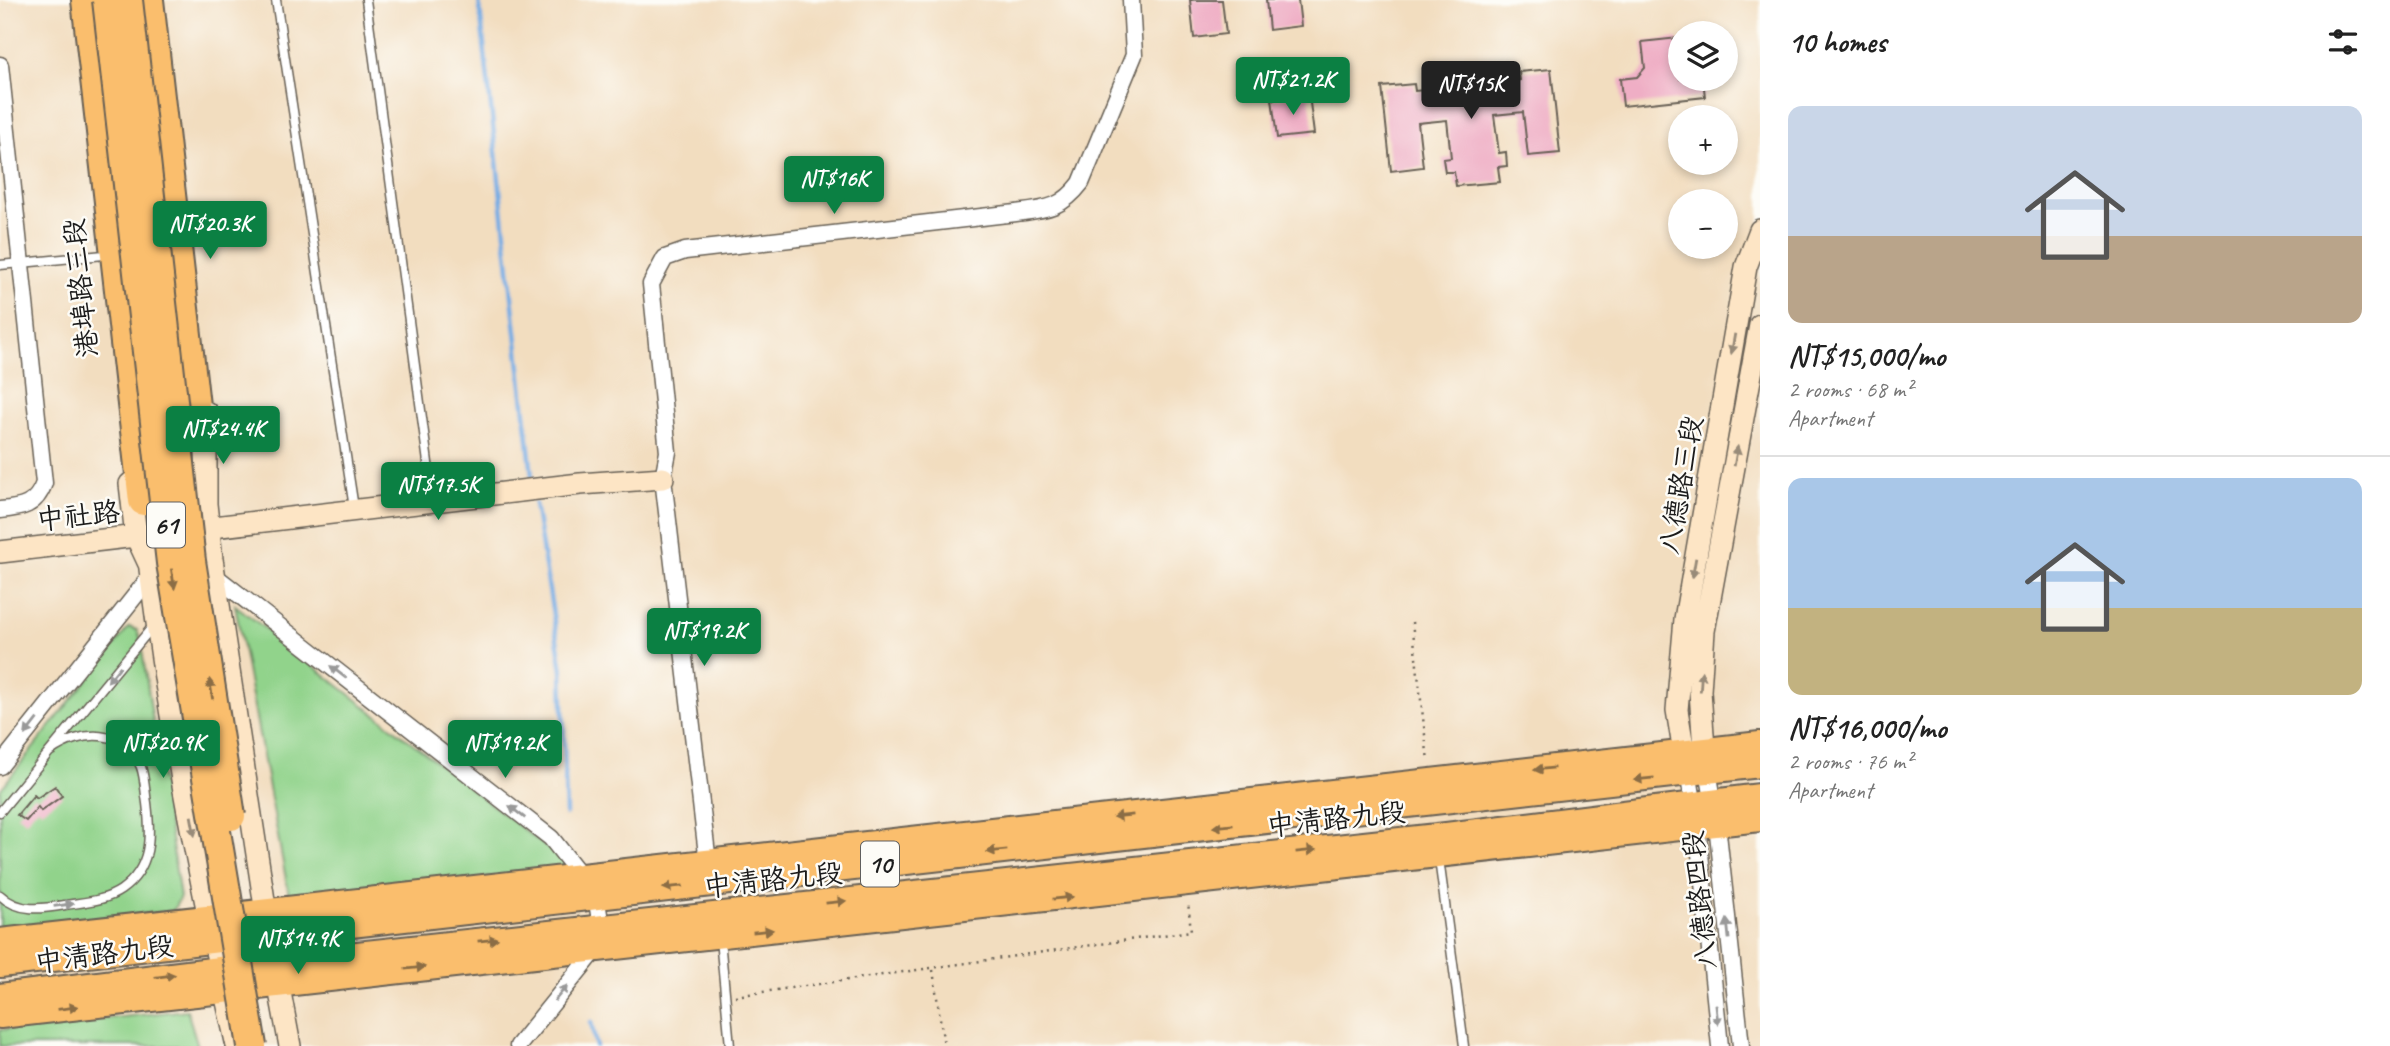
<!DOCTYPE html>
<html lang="en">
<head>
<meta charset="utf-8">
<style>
  body { margin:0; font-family:Caveat,"LXGW WenKai TC",sans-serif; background:#f2f2f2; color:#222; height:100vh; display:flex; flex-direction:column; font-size:26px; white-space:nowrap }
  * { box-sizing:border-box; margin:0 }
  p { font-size:23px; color:#767676 }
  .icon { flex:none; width:38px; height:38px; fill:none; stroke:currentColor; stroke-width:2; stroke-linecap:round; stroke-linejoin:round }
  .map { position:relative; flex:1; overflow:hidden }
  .side { display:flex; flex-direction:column; background:#fff; width:630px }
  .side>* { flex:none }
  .controls { position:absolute; left:1668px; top:21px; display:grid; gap:14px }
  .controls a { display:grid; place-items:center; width:70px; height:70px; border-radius:50%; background:#fff; box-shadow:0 4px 10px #0003; font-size:35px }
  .price { position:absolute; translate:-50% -60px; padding:0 16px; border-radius:7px; background:#0b8043; color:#fff; font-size:23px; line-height:46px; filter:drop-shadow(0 2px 4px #0008) }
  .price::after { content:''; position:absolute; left:50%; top:42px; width:21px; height:16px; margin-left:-10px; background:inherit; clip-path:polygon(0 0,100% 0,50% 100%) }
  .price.selected { background:#222; color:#fff }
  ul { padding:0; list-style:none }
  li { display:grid; align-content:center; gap:14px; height:371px; padding:0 28px }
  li+li { border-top:2px solid #e0e0e0 }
  li span { display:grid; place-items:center; height:217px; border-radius:14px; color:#555 }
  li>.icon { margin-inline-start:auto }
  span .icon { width:126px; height:126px; fill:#fffc; stroke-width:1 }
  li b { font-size:30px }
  h2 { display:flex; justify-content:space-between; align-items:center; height:84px; padding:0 28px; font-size:30px }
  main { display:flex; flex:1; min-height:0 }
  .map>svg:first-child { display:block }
  .green { fill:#91d38b; stroke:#567854; stroke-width:2 }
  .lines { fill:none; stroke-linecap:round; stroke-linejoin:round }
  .stream { stroke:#75ace4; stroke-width:4.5 }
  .building { fill:#efaec5 }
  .lane-casing { stroke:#676055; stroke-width:11 }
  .street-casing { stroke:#676055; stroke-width:19 }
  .secondary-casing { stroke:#676055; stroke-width:24 }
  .primary-casing { stroke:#676055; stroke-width:28 }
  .highway-casing { stroke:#676055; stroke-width:32 }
  .path { stroke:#676055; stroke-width:2.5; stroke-dasharray:2 5; stroke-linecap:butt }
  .lane { stroke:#fff; stroke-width:8 }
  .street { stroke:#fff; stroke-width:16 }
  .secondary { stroke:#fde5c5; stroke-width:21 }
  .primary { stroke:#fabe6d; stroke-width:24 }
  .highway { stroke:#fabe6d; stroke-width:28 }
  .highway-bridge-casing { stroke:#676055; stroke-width:32; stroke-linecap:butt }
  .highway-bridge { stroke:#fabe6d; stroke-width:28 }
  .oneway { fill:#988b79 }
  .oneway2 { fill:#8b6d44 }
  .oneway3 { fill:#999 }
  .labels { text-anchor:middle; stroke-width:5; stroke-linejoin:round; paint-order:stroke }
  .shield { fill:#fdfcf7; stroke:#605f5e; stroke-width:2 }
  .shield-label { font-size:26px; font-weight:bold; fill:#1c1c1c }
  .street-label { font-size:28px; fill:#1c1c1c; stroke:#fdfcf7 }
</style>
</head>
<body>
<main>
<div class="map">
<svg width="1760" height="1046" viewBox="0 0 1760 1046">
  <rect width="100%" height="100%" fill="#fdfcf7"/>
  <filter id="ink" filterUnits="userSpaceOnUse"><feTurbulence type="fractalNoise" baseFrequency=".0143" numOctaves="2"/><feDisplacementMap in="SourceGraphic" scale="14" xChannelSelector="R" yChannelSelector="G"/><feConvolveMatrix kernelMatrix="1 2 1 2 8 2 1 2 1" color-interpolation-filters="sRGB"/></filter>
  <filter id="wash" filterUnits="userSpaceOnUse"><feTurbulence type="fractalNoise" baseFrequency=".00686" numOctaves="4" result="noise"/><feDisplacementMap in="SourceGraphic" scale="28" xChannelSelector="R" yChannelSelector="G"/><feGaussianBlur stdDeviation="1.57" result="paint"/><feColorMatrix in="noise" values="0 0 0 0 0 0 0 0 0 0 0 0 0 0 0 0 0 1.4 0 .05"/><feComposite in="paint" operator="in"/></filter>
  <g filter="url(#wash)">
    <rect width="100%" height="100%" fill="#f2ddbf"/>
    <path class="green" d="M235,605L573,868L290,901Z
      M129,627L137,630L140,637L180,897L173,911L0,929V790Z
      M187,1010L198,1046H0V1030Z"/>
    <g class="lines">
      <path class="stream" d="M479,0L532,476
        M535,504L562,670L566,814
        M591,1022L596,1046"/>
    </g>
    <g id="blocks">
      <path class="building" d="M1190,0H1222L1226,34L1194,38Z
        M1266,0H1298L1301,26L1269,30Z
        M1678,38L1680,79H1703L1705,97L1623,106L1620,79L1637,77L1645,68L1642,42Z
        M1484,69L1485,83H1491L1520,80L1519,72L1551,69L1560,153L1528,156L1523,112L1494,115L1499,153L1506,152L1507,166L1498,167L1500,182L1456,186L1454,172H1445L1443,159L1451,158L1447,120L1418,123L1423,167L1391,171L1382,87L1414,84L1415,91L1443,88L1449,86L1448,73Z
        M1309,95L1314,134L1277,138L1272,99Z
        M55,786L62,796L41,811L38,807L26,821L17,815L34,795L37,798Z"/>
    </g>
  </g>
  <g filter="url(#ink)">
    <use href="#blocks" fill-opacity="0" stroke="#676055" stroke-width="2"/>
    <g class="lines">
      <g class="lane-casing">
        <path id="lane" d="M276,0L354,508
          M366,0L433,500
          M0,265L104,255
          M0,812L153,626
          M1439,859L1464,1046
          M0,895C19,913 42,909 65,905C85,902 105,901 121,890C152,868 151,836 147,803C145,791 145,778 141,767C124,727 80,730 51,751
          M720,939L730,1046"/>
      </g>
      <g class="street-casing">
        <path id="street" d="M0,65L44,483C36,506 22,508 0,510
          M215,576L551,838L596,895L601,927L598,947L518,1046
          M1707,764L1717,824L1741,1046
          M1687,765L1697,825L1720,1046
          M0,766L150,577
          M708,863L663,478L668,452L651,284L665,258L685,251L1016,213C1047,209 1062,208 1081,183L1134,55L1131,0"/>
      </g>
      <g class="secondary-casing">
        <path id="secondary" d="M206,412V504L212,559L269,933L290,1046
          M130,484L136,536L150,566
          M0,552L580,484L663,478
          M148,552C167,717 200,885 237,1046
          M1704,749L1700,691L1704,631L1760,325
          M1684,753L1677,710L1685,619L1746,267L1760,230"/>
      </g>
      <g class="primary-casing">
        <path id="primary" d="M0,941L1760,744
          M0,965L1760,765
          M0,996L220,969L1446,835L1760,796
          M0,1016L1760,819"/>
      </g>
      <g class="highway-casing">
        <path id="highway" d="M86,0L143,501
          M149,0L198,432"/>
      </g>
      <path class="path" d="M1412,622L1428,761
        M933,970L944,1046
        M735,996L1191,931L1188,902"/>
      <use href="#lane" class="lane"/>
      <use href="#street" class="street"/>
      <use href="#secondary" class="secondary"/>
      <use href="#primary" class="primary"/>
      <use href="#highway" class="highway"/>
      <g class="highway-bridge-casing">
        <path id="highway-bridge" d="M107,0L171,563L252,1046
          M128,0L191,561L231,816"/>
      </g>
      <use href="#highway-bridge" class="highway-bridge"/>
    </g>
    <defs><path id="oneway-solid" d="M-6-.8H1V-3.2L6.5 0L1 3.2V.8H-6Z" transform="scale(1.75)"/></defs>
    <g class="oneway">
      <use href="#oneway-solid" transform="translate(1733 344) rotate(100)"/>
      <use href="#oneway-solid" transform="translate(1736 456) rotate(-80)"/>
      <use href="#oneway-solid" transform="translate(1694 568) rotate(100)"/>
      <use href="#oneway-solid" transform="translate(1701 681) rotate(-86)"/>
      <use href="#oneway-solid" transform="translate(193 826) rotate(80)"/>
    </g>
    <g class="oneway2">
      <use href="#oneway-solid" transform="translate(173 579) rotate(81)"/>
      <use href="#oneway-solid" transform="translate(211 689) rotate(-99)"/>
      <use href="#oneway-solid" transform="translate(1544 769) rotate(174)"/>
      <use href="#oneway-solid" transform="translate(1644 779) rotate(174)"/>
      <use href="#oneway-solid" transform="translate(1123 816) rotate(174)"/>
      <use href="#oneway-solid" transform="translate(1223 826) rotate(174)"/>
      <use href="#oneway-solid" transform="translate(997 851) rotate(174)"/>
      <use href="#oneway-solid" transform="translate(1306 851) rotate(-6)"/>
      <use href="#oneway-solid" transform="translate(673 887) rotate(174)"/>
      <use href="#oneway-solid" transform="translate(1063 898) rotate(-6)"/>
      <use href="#oneway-solid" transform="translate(836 902) rotate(-6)"/>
      <use href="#oneway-solid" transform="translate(763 931) rotate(-6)"/>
      <use href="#oneway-solid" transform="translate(488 940) rotate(-6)"/>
      <use href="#oneway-solid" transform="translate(415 968) rotate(-6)"/>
      <use href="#oneway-solid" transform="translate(165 976) rotate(-7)"/>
      <use href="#oneway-solid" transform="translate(68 1008) rotate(-7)"/>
    </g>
    <g class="oneway3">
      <use href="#oneway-solid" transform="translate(338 672) rotate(-142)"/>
      <use href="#oneway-solid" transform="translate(114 674) rotate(129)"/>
      <use href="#oneway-solid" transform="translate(31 727) rotate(128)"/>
      <use href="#oneway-solid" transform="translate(517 812) rotate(-142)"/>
      <use href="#oneway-solid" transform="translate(64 905) rotate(-8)"/>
      <use href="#oneway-solid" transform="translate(1728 929) rotate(-96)"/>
      <use href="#oneway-solid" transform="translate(561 993) rotate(-51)"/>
      <use href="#oneway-solid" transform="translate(1717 1015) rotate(84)"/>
    </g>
  </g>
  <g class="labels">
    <g class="shield">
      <rect x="147" y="502.5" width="38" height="45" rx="5"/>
      <rect x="861" y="841.5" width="38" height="45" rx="5"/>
    </g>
    <g class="shield-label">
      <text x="166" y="534">61</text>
      <text x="880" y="873">10</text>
    </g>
    <g class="street-label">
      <text transform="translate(80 288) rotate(-96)" y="10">港埠路三段</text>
      <text transform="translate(1680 485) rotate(-80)" y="10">八德路三段</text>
      <text transform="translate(78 515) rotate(-6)" y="10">中社路</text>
      <text transform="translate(1336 818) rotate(-6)" y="10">中清路九段</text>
      <text transform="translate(773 879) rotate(-6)" y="10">中清路九段</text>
      <text transform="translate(1699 900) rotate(-96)" y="10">八德路四段</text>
      <text transform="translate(104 953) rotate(-7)" y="10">中清路九段</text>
    </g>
  </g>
</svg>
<div class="controls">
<a><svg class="icon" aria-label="layers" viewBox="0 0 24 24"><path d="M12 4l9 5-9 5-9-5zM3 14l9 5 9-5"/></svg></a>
<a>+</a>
<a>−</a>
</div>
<b class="price" style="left:1293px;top:117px">NT$21.2K</b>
<b class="price selected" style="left:1471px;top:121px">NT$15K</b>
<b class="price" style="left:834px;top:216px">NT$16K</b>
<b class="price" style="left:210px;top:261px">NT$20.3K</b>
<b class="price" style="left:223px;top:466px">NT$24.4K</b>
<b class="price" style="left:438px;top:522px">NT$17.5K</b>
<b class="price" style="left:704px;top:668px">NT$19.2K</b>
<b class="price" style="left:163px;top:780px">NT$20.9K</b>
<b class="price" style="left:505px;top:780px">NT$19.2K</b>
<b class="price" style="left:298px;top:976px">NT$14.9K</b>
</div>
<section class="side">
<h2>10 homes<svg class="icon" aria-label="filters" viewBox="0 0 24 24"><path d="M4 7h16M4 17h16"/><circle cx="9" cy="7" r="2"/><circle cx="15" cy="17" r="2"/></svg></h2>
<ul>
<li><span style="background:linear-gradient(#c9d6e8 60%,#b9a48a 0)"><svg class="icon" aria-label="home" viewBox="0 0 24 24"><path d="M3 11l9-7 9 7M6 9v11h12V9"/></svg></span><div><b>NT$15,000/mo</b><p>2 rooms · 68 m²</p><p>Apartment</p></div></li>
<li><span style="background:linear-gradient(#a9c7e8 60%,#c2b280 0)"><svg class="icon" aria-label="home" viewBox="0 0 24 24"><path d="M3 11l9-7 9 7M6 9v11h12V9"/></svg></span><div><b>NT$16,000/mo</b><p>2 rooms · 76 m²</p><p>Apartment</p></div></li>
</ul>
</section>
</main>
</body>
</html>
